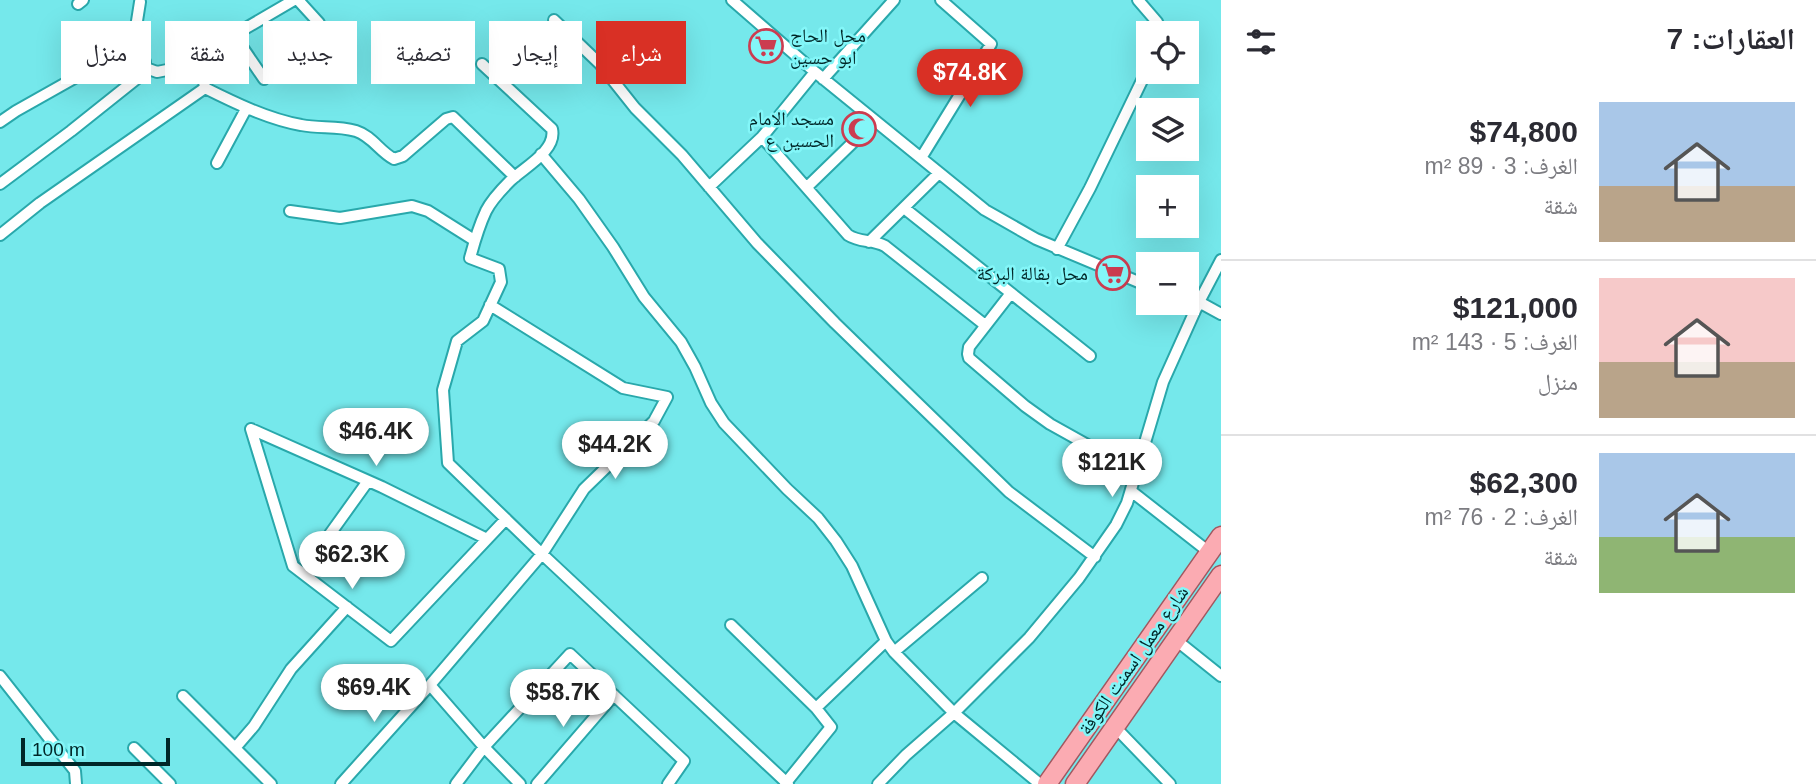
<!DOCTYPE html>
<html lang="ar">
<head>
<meta charset="utf-8">
<style>
  body { margin:0; font-family:Helvetica,"Noto Naskh Arabic",sans-serif; background:#f7f7f7; color:#2b2b33; direction:rtl; height:100vh; display:flex; flex-direction:column; font-size:26px; white-space:nowrap }
  * { box-sizing:border-box; margin:0 }
  p { font-size:23px; color:#7c7c81 }
  .icon { flex:none; width:38px; height:38px; fill:none; stroke:currentColor; stroke-width:2; stroke-linecap:round; stroke-linejoin:round }
  .map { position:relative; flex:1; overflow:hidden; direction:ltr }
  .details { display:flex; flex-direction:column; background:#fff; width:595px }
  .details>* { flex:none }
  .hud { position:absolute; left:21px; top:21px; width:665px; height:63px; direction:rtl; display:flex; gap:14px }
  .controls { position:absolute; left:1136px; top:21px; display:grid; gap:14px }
  .controls a { display:grid; place-items:center; width:63px; height:63px; border-radius:0px; background:#fff; box-shadow:0 7px 28px #0002; font-size:35px }
  .scale { position:absolute; left:21px; bottom:18px; width:149px; box-sizing:border-box; padding-left:7px; border:4px solid #002728; border-top:0; font-size:19px; line-height:24px; white-space:nowrap; color:#002728; -webkit-text-stroke:5px #83f6f8; paint-order:stroke }
  .price { position:absolute; translate:-50% -60px; padding:0 16px; border-radius:24px; background:#fff; color:#222; font-size:23px; line-height:46px; filter:drop-shadow(0 2px 4px #0008) }
  .price::after { content:''; position:absolute; left:50%; top:42px; width:21px; height:16px; margin-left:-10px; background:inherit; clip-path:polygon(0 0,100% 0,50% 100%) }
  .price.selected { background:#d93025; color:#fff }
  ul { padding:0; list-style:none }
  li { display:flex; align-items:center; gap:21px; height:175px; padding:0 21px }
  li+li { border-top:2px solid #e1e1e2 }
  li span { display:grid; place-items:center; flex:none; width:196px; height:140px; border-radius:0px; color:#555 }
  li>.icon { margin-inline-start:auto }
  span .icon { width:84px; height:84px; fill:#fffc; stroke-width:1 }
  li b { font-size:30px }
  h2 { display:flex; justify-content:space-between; align-items:center; height:84px; padding:0 21px; font-size:30px }
  .tag { padding:0 24px; border-radius:0px; background:#fff; box-shadow:0 7px 28px #0002; font-size:24px; line-height:63px }
  .tag.selected { background:#d93025; color:#fff }
  main { display:flex; flex:1; min-height:0 }
  .map>svg:first-child { display:block }
  .lines { fill:none; stroke-linecap:round; stroke-linejoin:round }
  .street-casing { stroke:#29a8ab; stroke-width:14 }
  .primary-casing { stroke:#a15860; stroke-width:21 }
  .street { stroke:#fff; stroke-width:10 }
  .primary { stroke:#fbabb2; stroke-width:18 }
  .labels { text-anchor:middle; stroke-width:5; stroke-linejoin:round; paint-order:stroke }
  .poi-label { font-size:19px; fill:#002728; stroke:#83f6f8; text-anchor:end }
  .street-label { font-size:19px; fill:#002728; stroke:#83f6f8 }
</style>
</head>
<body>
<main>
<section class="details">
<h2>العقارات: 7<svg class="icon" aria-label="filters" viewBox="0 0 24 24"><path d="M4 7h16M4 17h16"/><circle cx="9" cy="7" r="2"/><circle cx="15" cy="17" r="2"/></svg></h2>
<ul>
<li><span style="background:linear-gradient(#a9c7e8 60%,#b9a48a 0)"><svg class="icon" aria-label="home" viewBox="0 0 24 24"><path d="M3 11l9-7 9 7M6 9v11h12V9"/></svg></span><div><b>$74,800</b><p>الغرف: 3 · 89 m²</p><p>شقة</p></div></li>
<li><span style="background:linear-gradient(#f6c9c9 60%,#b9a48a 0)"><svg class="icon" aria-label="home" viewBox="0 0 24 24"><path d="M3 11l9-7 9 7M6 9v11h12V9"/></svg></span><div><b>$121,000</b><p>الغرف: 5 · 143 m²</p><p>منزل</p></div></li>
<li><span style="background:linear-gradient(#a9c7e8 60%,#8fb573 0)"><svg class="icon" aria-label="home" viewBox="0 0 24 24"><path d="M3 11l9-7 9 7M6 9v11h12V9"/></svg></span><div><b>$62,300</b><p>الغرف: 2 · 76 m²</p><p>شقة</p></div></li>
</ul>
</section>
<div class="map">
<svg width="1221" height="784" viewBox="0 0 1221 784">
  <rect width="100%" height="100%" fill="#75e8eb"/>
  <g class="lines">
    <g class="street-casing">
      <path id="street" d="M294,0L200,55L205,88C235,103 268,119 301,125C320,129 336,125 356,131C372,136 380,152 394,159L403,156L446,119L453,117L515,177
        M298,0L319,23
        M732,0L815,72L985,210L1036,239L1148,286
        M1138,0L1157,22L1161,33
        M78,4L83,0
        M554,20L600,64L635,108L682,155L757,243L835,323L1009,492L1095,557
        M234,35L264,79
        M482,64L552,129C557,151 523,168 510,181C501,190 491,201 486,211C479,226 474,243 470,258L499,269L501,282L483,321L457,341L443,390L448,463L542,554L584,489L654,421L667,397L623,388L490,305
        M146,68L157,72L167,70L200,55
        M823,79L894,0
        M0,122L16,111L103,62L134,40
        M762,137L848,235C860,243 872,239 885,246L985,325
        M541,154L579,199L613,247L644,297L681,342L695,367L711,403L724,423L787,489L818,518L836,541L852,566L886,641L894,652L954,713L1040,784
        M921,158L991,44L941,0
        M217,163L246,109
        M0,184L71,131L145,72V62L134,40L140,2
        M709,187L762,137L815,72
        M807,187L875,121
        M904,208L1090,356
        M290,211L340,218L412,206L428,211L474,240
        M0,235L40,203L205,88
        M869,242L939,173
        M1057,249L1090,188L1148,68
        M1011,293L969,347L968,354L969,358L1025,406L1050,424L1136,472
        M1186,298L1199,302L1221,314
        M251,429L293,566L391,641L506,519
        M251,429L382,487L487,539
        M1131,491L1209,552
        M330,534L368,481
        M731,625L816,708
        M1176,640L1221,676
        M894,652L982,578
        M0,676L75,771L76,784
        M430,685L484,747L520,784
        M183,696L271,784
        M1115,727L1170,784
        M134,748L170,784
        M235,748L254,726L291,669L347,607
        M341,784L430,685L542,554L788,784
        M456,784L484,747L570,654L684,761L668,784
        M537,784L614,695
        M785,784L831,727L816,708L886,641
        M878,784L906,755L954,713L1029,638L1079,578L1116,525L1127,503L1163,382L1199,302L1221,260"/>
    </g>
    <g class="primary-casing">
      <path id="primary" d="M1047,784L1221,536
        M1075,784L1221,575"/>
    </g>
    <use href="#street" class="street"/>
    <use href="#primary" class="primary"/>
  </g>
  <defs>
    <g id="supermarket-ring" transform="scale(1.75)"><circle r="9.5" fill="#83f6f8" stroke="#cc3c50" stroke-width="1.5"/><path d="M-6-5.5h2.5l.6 2H6L4.5 2H-2.5L-4.4-4H-6ZM-1.5 3.2a1.3 1.3 0 1 0 .1 0ZM3 3.2a1.3 1.3 0 1 0 .1 0Z" fill="#cc3c50"/></g>
    <g id="mosque-ring" transform="scale(1.75)"><circle r="9.5" fill="#83f6f8" stroke="#cc3c50" stroke-width="1.5"/><path d="M3.5-4.9A6 6 0 1 0 3.5 4.9A5 5 0 1 1 3.5-4.9Z" fill="#cc3c50"/></g>
  </defs>
  <g fill-rule="evenodd">
    <use href="#supermarket-ring" x="766" y="46"/>
    <use href="#mosque-ring" x="859" y="129"/>
    <use href="#supermarket-ring" x="1113" y="273"/>
  </g>
  <g class="labels">
    <g class="poi-label">
      <text x="790" y="42" text-anchor="start">محل الحاج<tspan x="790" dy="22">ابو حسين</tspan></text>
      <text x="834" y="125">مسجد الامام<tspan x="834" dy="22">الحسين ع</tspan></text>
      <text x="1088" y="280">محل بقالة البركة</text>
    </g>
    <g class="street-label">
      <text transform="translate(1133 660) rotate(-55)" y="7">شارع معمل اسمنت الكوفة</text>
    </g>
  </g>
</svg>
<div class="controls">
<a><svg class="icon" aria-label="locate" viewBox="0 0 24 24"><circle cx="12" cy="12" r="6"/><path d="M12 2v4M12 18v4M2 12h4M18 12h4"/></svg></a>
<a><svg class="icon" aria-label="layers" viewBox="0 0 24 24"><path d="M12 4l9 5-9 5-9-5zM3 14l9 5 9-5"/></svg></a>
<a>+</a>
<a>−</a>
</div>
<div class="scale">100 m</div>
<b class="price selected" style="left:970px;top:109px">$74.8K</b>
<b class="price" style="left:376px;top:468px">$46.4K</b>
<b class="price" style="left:615px;top:481px">$44.2K</b>
<b class="price" style="left:1112px;top:499px">$121K</b>
<b class="price" style="left:352px;top:591px">$62.3K</b>
<b class="price" style="left:374px;top:724px">$69.4K</b>
<b class="price" style="left:563px;top:729px">$58.7K</b>
<div class="hud">
<a class="tag selected">شراء</a>
<a class="tag">إيجار</a>
<a class="tag">تصفية</a>
<a class="tag">جديد</a>
<a class="tag">شقة</a>
<a class="tag">منزل</a>
</div>
</div>
</main>
</body>
</html>
